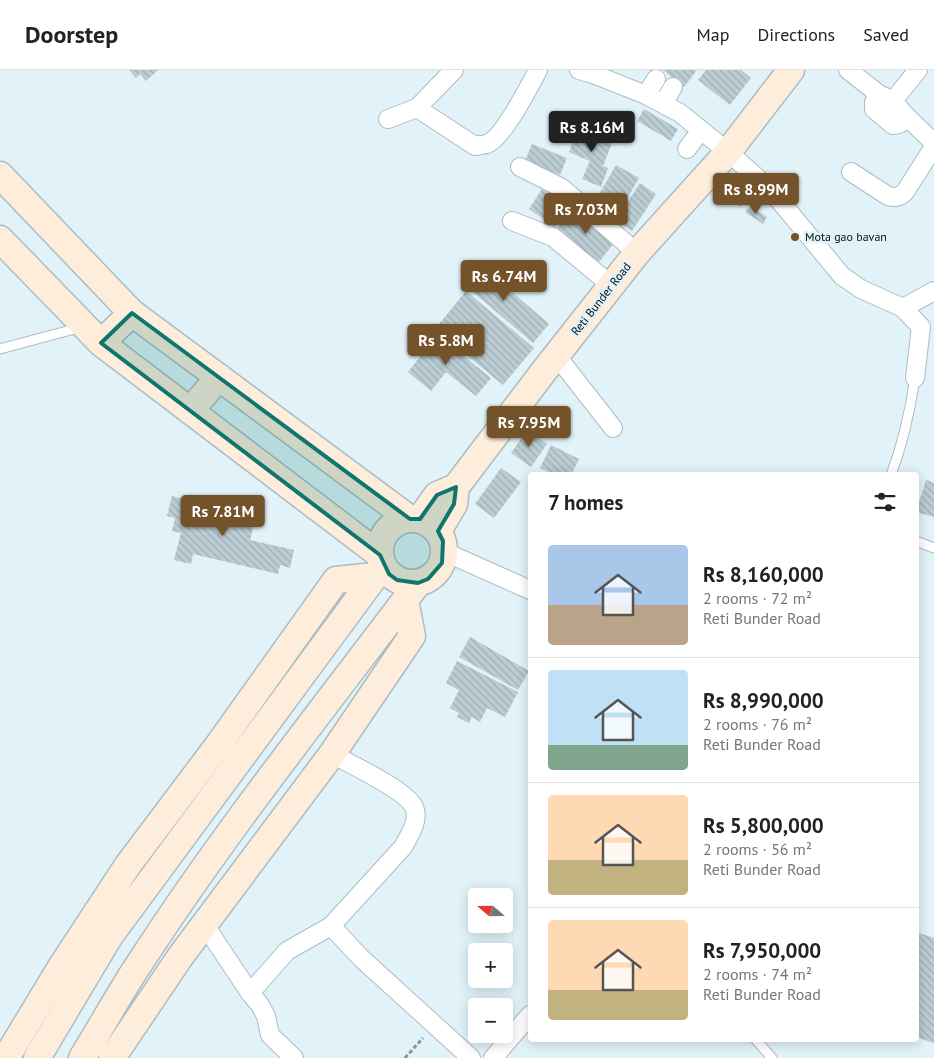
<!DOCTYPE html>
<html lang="en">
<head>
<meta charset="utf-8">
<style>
  body { margin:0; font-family:"PT Sans",sans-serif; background:#f2f2f2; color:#222; height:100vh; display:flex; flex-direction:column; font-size:19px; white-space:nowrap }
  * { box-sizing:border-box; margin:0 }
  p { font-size:16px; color:#767676 }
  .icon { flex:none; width:28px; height:28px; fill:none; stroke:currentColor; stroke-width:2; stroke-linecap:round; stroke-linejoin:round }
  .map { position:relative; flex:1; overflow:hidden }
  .side { position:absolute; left:528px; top:402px; width:391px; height:570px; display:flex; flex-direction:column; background:#fff; border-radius:5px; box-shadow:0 2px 12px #0003 }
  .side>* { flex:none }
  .needle { width:32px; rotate:290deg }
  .fabs { position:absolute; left:468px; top:818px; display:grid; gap:10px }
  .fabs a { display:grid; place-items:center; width:45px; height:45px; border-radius:5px; background:#fff; box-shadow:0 2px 12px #0003; font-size:25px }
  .price { position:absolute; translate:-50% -42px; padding:0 11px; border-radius:5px; background:#74522a; color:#fff; font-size:16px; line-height:32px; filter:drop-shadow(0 1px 2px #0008) }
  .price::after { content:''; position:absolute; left:50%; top:30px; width:15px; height:11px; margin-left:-8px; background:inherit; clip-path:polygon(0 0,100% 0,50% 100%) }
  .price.active { background:#222; color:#fff }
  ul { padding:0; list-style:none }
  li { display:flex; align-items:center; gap:15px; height:125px; padding:0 20px }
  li+li { border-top:1px solid #e0e0e0 }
  li span { display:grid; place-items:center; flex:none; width:140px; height:100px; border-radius:5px; color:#555 }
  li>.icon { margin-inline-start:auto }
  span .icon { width:60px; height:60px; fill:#fffc; stroke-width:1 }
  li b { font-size:21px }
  h2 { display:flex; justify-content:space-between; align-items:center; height:60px; padding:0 20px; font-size:21px }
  header { display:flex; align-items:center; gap:30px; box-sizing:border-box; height:70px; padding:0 25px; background:#fff; border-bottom:1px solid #e0e0e0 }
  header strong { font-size:24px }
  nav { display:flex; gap:28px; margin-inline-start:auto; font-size:18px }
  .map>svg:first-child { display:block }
  .building { fill:url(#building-back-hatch) }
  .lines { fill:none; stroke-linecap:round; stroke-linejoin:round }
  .lane-casing { stroke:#abbdc2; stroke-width:11 }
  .street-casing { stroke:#abbdc2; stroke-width:20 }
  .secondary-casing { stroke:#abbdc2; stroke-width:29 }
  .path { stroke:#869397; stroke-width:3; stroke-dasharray:4 2.5; stroke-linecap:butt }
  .lane { stroke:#fff; stroke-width:9 }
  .street { stroke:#fff; stroke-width:18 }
  .secondary { stroke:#feeddb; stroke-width:26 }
  .marked { fill:#0f766e; fill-opacity:0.2; stroke:#0f766e; stroke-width:4; stroke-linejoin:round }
  .poi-dot { fill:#74522a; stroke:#e1f3f9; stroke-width:2 }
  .labels { text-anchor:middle; stroke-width:5; stroke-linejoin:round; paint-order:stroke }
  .poi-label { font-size:12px; fill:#0a1113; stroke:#e1f3f9; text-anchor:start }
  .street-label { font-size:12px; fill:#0a1113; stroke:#e1f3f9 }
</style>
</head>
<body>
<header>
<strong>Doorstep</strong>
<nav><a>Map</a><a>Directions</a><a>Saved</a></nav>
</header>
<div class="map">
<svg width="934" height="988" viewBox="0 0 934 988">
  <defs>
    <pattern id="building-back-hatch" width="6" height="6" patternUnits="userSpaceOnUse" patternTransform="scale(1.25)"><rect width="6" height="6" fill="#bbcdd3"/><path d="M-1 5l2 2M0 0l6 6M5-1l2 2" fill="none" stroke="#9fafb4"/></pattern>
  </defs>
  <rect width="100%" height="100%" fill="#e1f3f9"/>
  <path class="building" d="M129,0H158L146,11L140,4L136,8Z
    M663,0H697L684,17Z
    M706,0H741L751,8L730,35L698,10Z
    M644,39L678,59L671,71L637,51Z
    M580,54L614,68L603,96L608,98L601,117L582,109L590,91L569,82Z
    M532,74L567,88L560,105L525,91Z
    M616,95L639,108L617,146L594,133Z
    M728,102L752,122L740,137L716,117Z
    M640,113L656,124L632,161L616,150Z
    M542,119L569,137L555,157L529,139Z
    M750,136L767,147L763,154L745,142Z
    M575,137L615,172L598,193L557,158Z
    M476,191L549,254L533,273L460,211Z
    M466,221L534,278L503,315L435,259Z
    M432,261L491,308L476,326L446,302L431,321L408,302L423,283L418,279Z
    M527,360L547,374L531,397L511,383Z
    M551,375L579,389L571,405H554L540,398Z
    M501,398L521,412L494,448L475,434Z
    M926,410L934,413V447L916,442Z
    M172,426L256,446L250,470L294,480L290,498L280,495L278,504L193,484L191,494L174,490L181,463L172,461L175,448L167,446Z
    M470,567L529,601L518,620L459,587Z
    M457,591L518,622L505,647L487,638L480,652L472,647L469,653L457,647L459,643L450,638L459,620L446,613Z
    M916,862L934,868V973L916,967Z"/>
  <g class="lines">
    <g class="lane-casing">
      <path id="lane" d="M0,279L82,257
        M891,405C903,373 910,342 915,308
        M916,471L934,478
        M756,970L772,988"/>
    </g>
    <g class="street-casing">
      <path id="street" d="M579,0L593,4L646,25L680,43L728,82L770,119L842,206L861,219L903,238L921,257L915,308
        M848,0L880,25
        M646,25L656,9
        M880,25C891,28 921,52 893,55L874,39V32Z
        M892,32L918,0
        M663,34L673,17
        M417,38L475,76C479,75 483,75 487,74C503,68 529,17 538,0
        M904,44L934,73
        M388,49L417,38L454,0
        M687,79L701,60
        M520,97L562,118L637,183
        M851,102L888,126C896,128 899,127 905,122L933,78L934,75
        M512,151L553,167L611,215
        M903,238L934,221
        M556,285L613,358
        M445,482L530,520
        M204,854L250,923L260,935L266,946L270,965L294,988
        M331,856L361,888L471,988
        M250,923L287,881L331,856L403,777C409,766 420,750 414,737C406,720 350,694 332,684
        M493,988L530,945"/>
    </g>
    <g class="secondary-casing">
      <path id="secondary" d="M0,105L132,243L410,449
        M0,169L101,273L380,485
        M101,273L132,243
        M190,341L219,307
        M456,417L544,301L637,183L728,82L791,0
        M380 481a32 32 0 1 1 64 0a32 32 0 1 1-64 0Z
        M420,449L437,425L456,417L454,434L438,461
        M6,988L61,897L128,795L219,674L336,510L375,506
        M37,988L109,867L381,498
        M82,988C102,956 120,922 141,891C226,760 324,638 418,513
        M112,988L180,887L332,684L412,566L405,530"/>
    </g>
    <path class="path" d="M405,988L423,968"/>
    <use href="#lane" class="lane"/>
    <use href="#street" class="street"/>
    <use href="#secondary" class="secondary"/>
  </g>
  <path class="marked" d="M132,243L410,449H420L437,425L456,417L454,434L438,461L443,471L442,493L428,509L418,513L397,510L389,504L380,485L101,273Z"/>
  <circle class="poi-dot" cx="795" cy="167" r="5"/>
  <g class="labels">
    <g class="poi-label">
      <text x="805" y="171">Mota gao bavan</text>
    </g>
    <g class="street-label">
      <text transform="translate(601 229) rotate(-52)" y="4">Reti Bunder Road</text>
    </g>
  </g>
</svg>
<div class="fabs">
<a><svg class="needle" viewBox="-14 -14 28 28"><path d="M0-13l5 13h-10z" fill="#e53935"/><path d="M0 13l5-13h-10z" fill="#767676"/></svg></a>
<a>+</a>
<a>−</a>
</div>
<b class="price active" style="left:592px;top:83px">Rs 8.16M</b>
<b class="price" style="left:756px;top:145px">Rs 8.99M</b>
<b class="price" style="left:586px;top:165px">Rs 7.03M</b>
<b class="price" style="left:504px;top:232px">Rs 6.74M</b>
<b class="price" style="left:446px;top:296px">Rs 5.8M</b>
<b class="price" style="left:529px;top:378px">Rs 7.95M</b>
<b class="price" style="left:223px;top:467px">Rs 7.81M</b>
<section class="side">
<h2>7 homes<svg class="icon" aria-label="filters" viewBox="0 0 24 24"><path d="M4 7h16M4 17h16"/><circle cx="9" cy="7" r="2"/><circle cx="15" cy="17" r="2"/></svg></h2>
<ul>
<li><span style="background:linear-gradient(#a9c7e8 60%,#b9a48a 0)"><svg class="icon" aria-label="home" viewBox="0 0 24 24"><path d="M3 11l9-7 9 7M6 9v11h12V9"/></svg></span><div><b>Rs 8,160,000</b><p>2 rooms · 72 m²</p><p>Reti Bunder Road</p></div></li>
<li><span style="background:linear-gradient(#bfe0f5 75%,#7fa58c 0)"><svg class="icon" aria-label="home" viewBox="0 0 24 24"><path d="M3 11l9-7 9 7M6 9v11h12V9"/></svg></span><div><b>Rs 8,990,000</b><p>2 rooms · 76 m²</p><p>Reti Bunder Road</p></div></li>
<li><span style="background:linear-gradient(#ffd9b3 65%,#c2b280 0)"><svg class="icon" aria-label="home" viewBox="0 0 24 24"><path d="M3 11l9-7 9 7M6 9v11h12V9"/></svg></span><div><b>Rs 5,800,000</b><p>2 rooms · 56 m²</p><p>Reti Bunder Road</p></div></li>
<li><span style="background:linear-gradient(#ffd9b3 70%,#c2b280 0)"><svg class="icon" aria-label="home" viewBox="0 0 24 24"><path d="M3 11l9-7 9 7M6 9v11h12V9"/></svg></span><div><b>Rs 7,950,000</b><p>2 rooms · 74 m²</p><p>Reti Bunder Road</p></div></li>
</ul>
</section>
</div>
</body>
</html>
